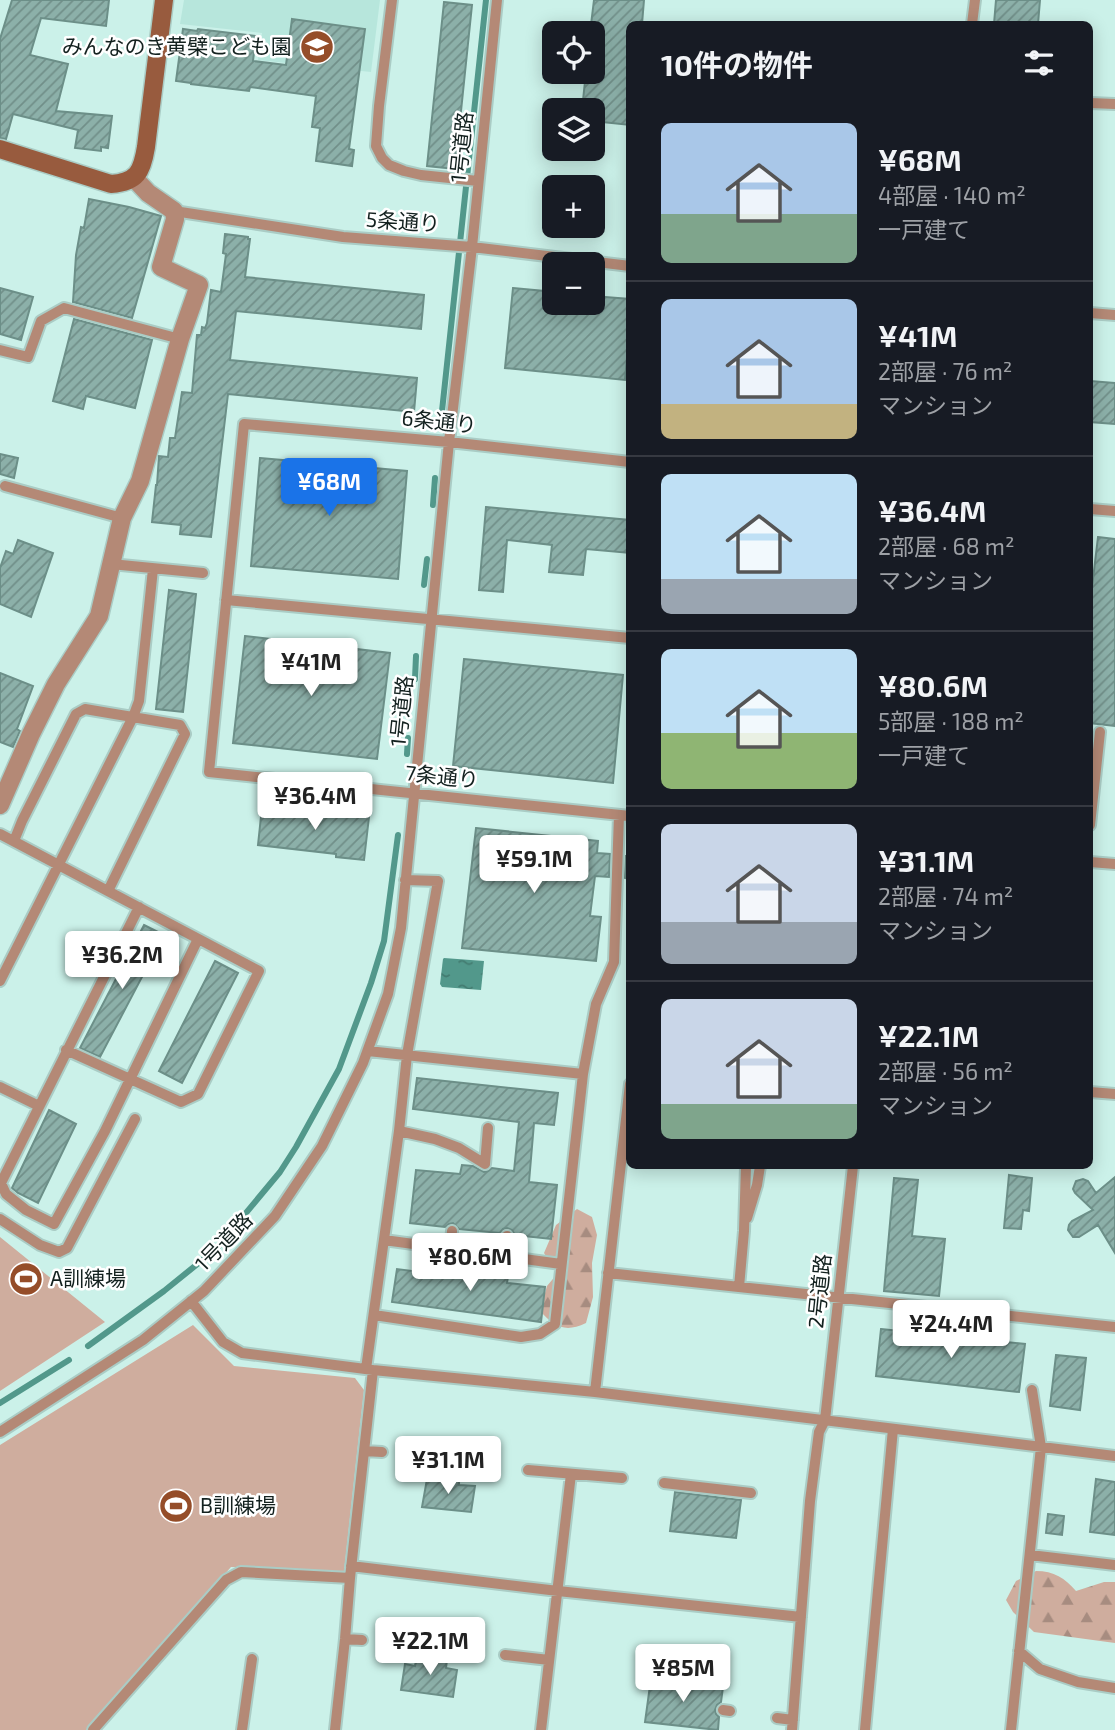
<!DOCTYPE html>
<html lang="ja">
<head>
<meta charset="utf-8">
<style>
  body { margin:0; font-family:"Exo 2","Noto Sans JP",sans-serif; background:#20242c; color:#f1f3f6; height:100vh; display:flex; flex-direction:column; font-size:26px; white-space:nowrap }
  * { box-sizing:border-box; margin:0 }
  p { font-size:23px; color:#9ea1a6 }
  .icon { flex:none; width:38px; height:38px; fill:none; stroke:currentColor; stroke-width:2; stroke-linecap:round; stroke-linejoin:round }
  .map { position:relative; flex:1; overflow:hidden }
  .details { position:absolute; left:626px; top:21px; width:467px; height:1148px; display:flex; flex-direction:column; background:#171b24; border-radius:10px; box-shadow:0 4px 18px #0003 }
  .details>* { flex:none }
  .controls { position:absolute; left:542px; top:21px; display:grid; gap:14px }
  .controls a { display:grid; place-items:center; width:63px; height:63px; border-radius:10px; background:#171b24; box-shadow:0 4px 18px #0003; font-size:35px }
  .price { position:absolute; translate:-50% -60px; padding:0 16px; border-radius:7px; background:#fff; color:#222; font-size:23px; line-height:46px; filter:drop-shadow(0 2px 4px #0008) }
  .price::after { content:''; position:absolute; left:50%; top:42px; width:21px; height:16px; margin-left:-10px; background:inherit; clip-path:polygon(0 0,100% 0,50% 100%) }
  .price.current { background:#1a73e8; color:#fff }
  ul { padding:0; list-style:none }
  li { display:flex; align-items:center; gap:21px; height:175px; padding:0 35px }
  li+li { border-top:2px solid #363941 }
  li span { display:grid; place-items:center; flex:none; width:196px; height:140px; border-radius:10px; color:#555 }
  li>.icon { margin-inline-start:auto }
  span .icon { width:84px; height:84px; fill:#fffc; stroke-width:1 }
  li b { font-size:30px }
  h2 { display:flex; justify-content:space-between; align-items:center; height:84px; padding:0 35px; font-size:30px }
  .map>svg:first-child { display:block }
  .built { fill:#b7e6dc }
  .forest { fill:url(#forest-firs) }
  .pitch { fill:#cfad9e }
  .water { fill:url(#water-ripples) }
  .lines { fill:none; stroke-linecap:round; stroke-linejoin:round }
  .stream { stroke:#52988b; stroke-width:6 }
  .building { fill:url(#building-hatch); stroke:#6c8f88; stroke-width:2 }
  .lane-casing { stroke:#aaccc5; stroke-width:14 }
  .street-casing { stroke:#aaccc5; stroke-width:21 }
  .secondary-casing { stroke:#aaccc5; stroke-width:21 }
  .lane { stroke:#b48976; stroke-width:10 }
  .street { stroke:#b48976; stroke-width:18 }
  .secondary { stroke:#985b3e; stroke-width:18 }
  .labels { text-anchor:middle; stroke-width:5; stroke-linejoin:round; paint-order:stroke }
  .poi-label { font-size:21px; fill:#13211f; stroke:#fff; text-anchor:start }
  .street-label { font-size:21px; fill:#13211f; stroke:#fff }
</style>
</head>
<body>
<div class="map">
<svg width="1115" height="1730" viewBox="0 0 1115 1730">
  <defs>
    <pattern id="forest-firs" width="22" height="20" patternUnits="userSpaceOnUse" patternTransform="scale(1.75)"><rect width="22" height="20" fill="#cfad9e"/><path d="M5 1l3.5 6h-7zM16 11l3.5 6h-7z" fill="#a78c80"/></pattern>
    <pattern id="water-ripples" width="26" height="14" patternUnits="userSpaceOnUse" patternTransform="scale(1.75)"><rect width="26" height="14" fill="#52988b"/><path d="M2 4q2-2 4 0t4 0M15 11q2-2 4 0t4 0" fill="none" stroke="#437c71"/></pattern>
    <pattern id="building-hatch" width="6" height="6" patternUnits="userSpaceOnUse" patternTransform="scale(1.75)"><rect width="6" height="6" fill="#8cb0a9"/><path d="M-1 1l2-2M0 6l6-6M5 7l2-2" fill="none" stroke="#718f89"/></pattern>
  </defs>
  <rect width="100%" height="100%" fill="#cbf1e9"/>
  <path class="built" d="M184,0H380L371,72L258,60L262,33L180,24Z"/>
  <path class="forest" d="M577,1209L592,1217L597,1235L592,1263L593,1297L586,1323C565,1333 555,1327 540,1311L547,1286L557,1274L544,1253L556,1225Z
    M1036,1571C1054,1571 1065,1578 1076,1591L1104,1582H1115V1643L1034,1632L1013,1612L1006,1600L1016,1581Z"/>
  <path class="pitch" d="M0,1237L105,1322L0,1391Z
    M193,1325L234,1366L355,1378L364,1390L344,1572L231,1567L86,1730H0V1445Z"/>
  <path class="water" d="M444,958L484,961L481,990L442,987L440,984L443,959Z"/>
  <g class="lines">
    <path class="stream" d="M442,411L486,0
      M433,505L435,478
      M424,585L427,559
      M415,679L416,656
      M407,754L408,738
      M88,1346L164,1291L216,1249L280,1172L296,1147L339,1069L371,983L384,941L398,835
      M0,1403L69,1360"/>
  </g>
  <path class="building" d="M12,0H109L106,26L41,18L30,55L68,64L56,111L112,116L108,148L101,147V151L75,148L78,130L13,114L6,139L0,138V39Z
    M594,0H644L642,24H630V125L593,121V110H582L586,72H593V33H590Z
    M996,0H1040L1038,24H994Z
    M444,2L472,5L455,169L427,166Z
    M292,19L365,29L349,149L354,150L352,166L316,161L320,128L312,127L316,96L250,87L249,91L191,84V83L176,81L183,29L197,31L198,29L256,36L253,61L286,65Z
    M89,199L129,207L161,216L132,318L73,302L76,255L81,227L84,228Z
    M225,234L248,237V239H250L245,277L424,295L421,329L236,311L230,360L417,378L414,412L228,394L211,537L180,534L181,525L152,522L156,485H157L159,456L168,457L170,438H175L182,392L192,393L197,335H201L202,327L205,328L207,323L211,290L221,292L226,254L223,253Z
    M0,288L33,297L21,340L0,334Z
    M513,288L555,292V303H593V296L630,299V324L625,380L505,368Z
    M74,319L152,340L135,408L86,396L83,409L53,401Z
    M1090,381L1115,383V424L1090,422Z
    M0,454L18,458L14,478L0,474Z
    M260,458L407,471L398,579L251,566Z
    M486,507L630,520V553L586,549L583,575L549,572L552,545L507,540L503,592L479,590Z
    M1098,537L1115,539V726L1090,723V604Z
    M18,540L53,553L31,617L0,604V568L6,551L13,554Z
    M169,590L196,594L183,712L156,709Z
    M245,636L390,653L377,759L233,743Z
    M464,659L623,675L613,783L453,766Z
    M0,673L33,686L17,729L20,731L13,747L0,742Z
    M262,807L369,817L364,860L336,857V854L258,845Z
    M476,828L598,841L597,853L610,854L609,877L595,876L590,916L601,917L596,961L462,948Z
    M626,856H630V879L625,878Z
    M144,925L164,935L100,1057L80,1048Z
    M215,961L238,973L182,1083L159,1071Z
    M417,1078L558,1093L554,1125L534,1123L529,1182L557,1185L551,1239L515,1235L512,1230L507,1228L503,1229L500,1233L459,1229L453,1223L449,1224L445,1227L410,1223L416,1170L460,1174L462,1165L473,1166L484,1172L488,1171L492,1168L514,1171L519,1122L413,1109Z
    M49,1110L76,1124L38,1203L18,1193L12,1188Z
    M1009,1175L1032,1178L1029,1211L1023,1210L1021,1229L1004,1228Z
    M1115,1177V1253L1098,1225L1079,1237H1073L1068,1230L1069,1225L1072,1221L1093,1210L1075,1193L1073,1189L1076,1181L1083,1179L1088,1181L1096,1193Z
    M894,1178L918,1180L912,1236L945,1239L939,1296L884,1291Z
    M456,1265L495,1270L499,1277L503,1278L508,1276L507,1283L545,1287L541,1322L392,1302L397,1269L443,1275L444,1269L452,1270Z
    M881,1329L1025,1344L1019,1392L876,1376Z
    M1056,1355L1086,1358L1080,1410L1050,1406Z
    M427,1479L459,1481V1485L475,1486L471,1512L422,1507Z
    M1096,1479L1115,1482V1535L1090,1532Z
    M675,1492L741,1500L736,1538L670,1531Z
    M1048,1514L1064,1516L1062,1535L1046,1533Z
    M417,1656L447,1660L446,1668L457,1670L453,1697L401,1690L405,1664L415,1666Z
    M651,1678L723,1687L721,1702L717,1705L715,1710L716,1714L719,1717L718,1730L645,1722Z"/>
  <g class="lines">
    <g class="lane-casing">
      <path id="lane" d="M392,0L379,106L376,146L382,158L389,165L404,171L421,175L478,181
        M972,24L975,0
        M1090,103L1115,104
        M174,211L343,237L472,247L630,266
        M1090,313L1115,315
        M0,350L28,357L41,321L64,308L180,339
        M630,462L449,442L244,424L209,772L630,816
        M5,486L122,518
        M1090,509L1115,511
        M111,564L203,573
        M226,600L630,638
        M1090,825L1100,732
        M0,834L259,971L198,1094L181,1102L66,1050
        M14,841L22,821L76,714L85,709L180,725L185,734L108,891
        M1090,862L1115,864
        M139,907L1,1183L6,1194L26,1210L54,1224L105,1131L198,939
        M0,981L133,717L139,701L153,569
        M368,1051L583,1074
        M630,1084L595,1392L1115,1456
        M0,1087L39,1106
        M1090,1092L1115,1094
        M399,1131L435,1139L459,1148L485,1164L488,1128
        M747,1218L757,1185L760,1166
        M0,1219L40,1245L59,1252L67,1248L135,1119
        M384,1240L561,1264
        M449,1263L452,1231
        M503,1270L507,1236
        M608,1273L1115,1327
        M739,1287L744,1231L746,1166
        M191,1301L223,1342L242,1353L373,1370L595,1392
        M374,1315L521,1337L540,1334L555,1324L583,1074L596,1004L614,962L619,815
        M366,1369L399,1131L407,1055L438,881L405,880
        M0,1432L143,1340L204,1291L275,1216L322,1146L363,1063L388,994L401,928L449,442L472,247L497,0
        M364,1451L382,1452
        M421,1457L490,1464
        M528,1470L622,1478
        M664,1483L751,1493
        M1030,1555L1115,1565
        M351,1566L558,1591L801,1617
        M345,1639L362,1640
        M399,1644L467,1651
        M1019,1651L1040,1669L1078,1682L1115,1688
        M505,1655L549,1660
        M723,1710L730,1711
        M777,1718L793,1720
        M93,1730L226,1580L241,1572L350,1578
        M242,1730L252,1659
        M335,1730L345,1639L350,1578L373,1370
        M541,1730L571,1474
        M792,1730L810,1501L819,1432L825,1420L853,1166
        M865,1730L893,1429
        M1011,1730L1041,1447L1032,1390"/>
    </g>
    <g class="street-casing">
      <path id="street" d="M0,805L31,734L56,684L99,616L122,518L140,481L180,339L199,285L161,267L175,219L174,211L148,193L134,178"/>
    </g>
    <g class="secondary-casing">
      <path id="secondary" d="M0,149L111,184C137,182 142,172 146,147L164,0"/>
    </g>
    <use href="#lane" class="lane"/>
    <use href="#street" class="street"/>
    <use href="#secondary" class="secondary"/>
  </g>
  <defs>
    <g id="school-disc" transform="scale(1.75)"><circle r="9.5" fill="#954d29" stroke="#fff"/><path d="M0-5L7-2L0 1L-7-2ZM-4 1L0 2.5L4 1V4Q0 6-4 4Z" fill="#fff"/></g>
    <g id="stadium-disc" transform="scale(1.75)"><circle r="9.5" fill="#954d29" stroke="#fff"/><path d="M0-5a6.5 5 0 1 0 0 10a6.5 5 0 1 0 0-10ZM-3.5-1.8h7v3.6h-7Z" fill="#fff"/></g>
  </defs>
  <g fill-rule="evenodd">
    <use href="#school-disc" x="317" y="47"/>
    <use href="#stadium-disc" x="26" y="1279"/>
    <use href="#stadium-disc" x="176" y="1506"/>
  </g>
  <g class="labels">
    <g class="poi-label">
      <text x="292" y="54" text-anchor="end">みんなのき黄檗こども園</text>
      <text x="50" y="1286">A訓練場</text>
      <text x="200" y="1513">B訓練場</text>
    </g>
    <g class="street-label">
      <text transform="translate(462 147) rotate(-84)" y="7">1号道路</text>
      <text transform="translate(403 222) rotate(4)" y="7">5条通り</text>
      <text transform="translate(439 422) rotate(6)" y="7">6条通り</text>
      <text transform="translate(402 711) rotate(-84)" y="7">1号道路</text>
      <text transform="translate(442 777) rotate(6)" y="7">7条通り</text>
      <text transform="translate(224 1242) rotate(-46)" y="7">1号道路</text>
      <text transform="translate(820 1291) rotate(-84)" y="7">2号道路</text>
    </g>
  </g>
</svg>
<div class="controls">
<a><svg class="icon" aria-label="locate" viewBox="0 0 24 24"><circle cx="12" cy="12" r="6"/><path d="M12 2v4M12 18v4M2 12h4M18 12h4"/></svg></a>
<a><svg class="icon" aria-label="layers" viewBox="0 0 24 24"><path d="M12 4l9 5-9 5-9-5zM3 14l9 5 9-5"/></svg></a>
<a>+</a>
<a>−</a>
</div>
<b class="price current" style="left:329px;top:518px">¥68M</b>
<b class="price" style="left:311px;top:698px">¥41M</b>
<b class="price" style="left:315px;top:832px">¥36.4M</b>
<b class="price" style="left:534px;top:895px">¥59.1M</b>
<b class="price" style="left:122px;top:991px">¥36.2M</b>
<b class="price" style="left:470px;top:1293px">¥80.6M</b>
<b class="price" style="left:951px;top:1360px">¥24.4M</b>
<b class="price" style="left:448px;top:1496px">¥31.1M</b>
<b class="price" style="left:430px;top:1677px">¥22.1M</b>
<b class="price" style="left:683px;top:1704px">¥85M</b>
<section class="details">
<h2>10件の物件<svg class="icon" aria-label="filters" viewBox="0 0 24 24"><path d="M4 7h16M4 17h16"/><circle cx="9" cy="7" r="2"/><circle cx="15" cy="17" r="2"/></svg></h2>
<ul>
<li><span style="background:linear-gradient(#a9c7e8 65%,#7fa58c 0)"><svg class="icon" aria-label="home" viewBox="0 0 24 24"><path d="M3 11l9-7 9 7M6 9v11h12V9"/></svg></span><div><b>¥68M</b><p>4部屋 · 140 m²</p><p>一戸建て</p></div></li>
<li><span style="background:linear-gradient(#a9c7e8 75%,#c2b280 0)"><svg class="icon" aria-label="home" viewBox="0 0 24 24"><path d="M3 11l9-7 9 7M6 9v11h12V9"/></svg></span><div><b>¥41M</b><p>2部屋 · 76 m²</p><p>マンション</p></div></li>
<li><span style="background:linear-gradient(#bfe0f5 75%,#9aa5b1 0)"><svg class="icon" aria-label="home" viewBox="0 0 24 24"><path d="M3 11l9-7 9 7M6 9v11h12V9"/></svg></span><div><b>¥36.4M</b><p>2部屋 · 68 m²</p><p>マンション</p></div></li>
<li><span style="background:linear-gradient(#bfe0f5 60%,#8fb573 0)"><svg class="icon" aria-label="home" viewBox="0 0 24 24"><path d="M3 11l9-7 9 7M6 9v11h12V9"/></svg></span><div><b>¥80.6M</b><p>5部屋 · 188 m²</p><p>一戸建て</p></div></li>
<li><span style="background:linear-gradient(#c9d6e8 70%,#9aa5b1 0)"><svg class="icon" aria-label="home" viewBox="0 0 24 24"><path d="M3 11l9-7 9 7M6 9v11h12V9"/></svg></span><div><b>¥31.1M</b><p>2部屋 · 74 m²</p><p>マンション</p></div></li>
<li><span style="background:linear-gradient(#c9d6e8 75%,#7fa58c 0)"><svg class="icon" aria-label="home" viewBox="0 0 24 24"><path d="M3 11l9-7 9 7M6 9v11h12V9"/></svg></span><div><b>¥22.1M</b><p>2部屋 · 56 m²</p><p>マンション</p></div></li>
</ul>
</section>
</div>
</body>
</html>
